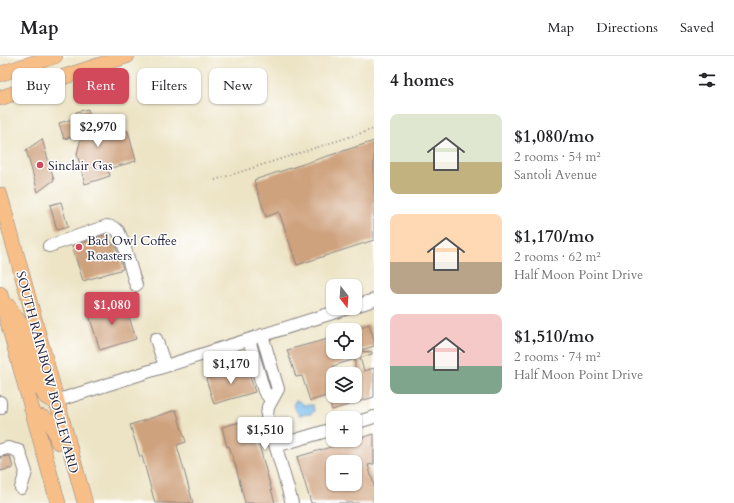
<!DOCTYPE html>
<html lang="en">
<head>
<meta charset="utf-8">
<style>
  body { margin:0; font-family:Cardo,serif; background:#f2f2f2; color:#202124; height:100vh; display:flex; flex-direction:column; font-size:15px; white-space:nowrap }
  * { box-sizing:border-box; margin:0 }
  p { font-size:13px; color:#757577 }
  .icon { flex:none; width:22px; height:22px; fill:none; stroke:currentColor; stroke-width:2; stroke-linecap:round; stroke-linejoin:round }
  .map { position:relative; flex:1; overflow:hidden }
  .panel { display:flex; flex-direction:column; background:#fff; width:360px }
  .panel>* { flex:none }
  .banner { position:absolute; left:12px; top:12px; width:302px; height:36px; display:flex; gap:8px }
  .needle { width:26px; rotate:163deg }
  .fabs { position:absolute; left:326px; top:223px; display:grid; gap:8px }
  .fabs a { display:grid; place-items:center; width:36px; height:36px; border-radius:8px; background:#fff; box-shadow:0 1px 3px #0004; font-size:20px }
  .price { position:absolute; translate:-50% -34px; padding:0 9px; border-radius:4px; background:#fff; color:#222; font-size:13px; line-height:26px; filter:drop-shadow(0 1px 2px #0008) }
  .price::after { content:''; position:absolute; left:50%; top:24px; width:12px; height:9px; margin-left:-6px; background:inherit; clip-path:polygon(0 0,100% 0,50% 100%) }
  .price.on { background:#d1495b; color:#fff }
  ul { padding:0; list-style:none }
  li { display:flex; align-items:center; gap:12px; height:100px; padding:0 16px }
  li span { display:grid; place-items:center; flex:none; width:112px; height:80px; border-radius:8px; color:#555 }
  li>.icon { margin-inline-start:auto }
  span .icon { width:48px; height:48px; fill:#fffc; stroke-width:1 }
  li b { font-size:17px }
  h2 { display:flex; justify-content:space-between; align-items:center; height:48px; padding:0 16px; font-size:17px }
  .tag { padding:0 14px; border-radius:8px; background:#fff; box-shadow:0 1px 3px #0004; font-size:14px; line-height:36px }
  .tag.on { background:#d1495b; color:#fff }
  header { display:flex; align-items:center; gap:24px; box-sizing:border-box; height:56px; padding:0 20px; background:#fff; border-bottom:1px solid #e0e0e0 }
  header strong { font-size:19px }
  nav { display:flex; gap:22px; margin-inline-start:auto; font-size:14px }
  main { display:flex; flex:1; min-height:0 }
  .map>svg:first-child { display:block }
  .water { fill:#74bcec; stroke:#4b6f94 }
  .building { fill:#cfa27e; fill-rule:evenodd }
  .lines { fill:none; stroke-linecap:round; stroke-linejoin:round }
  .minor-casing { stroke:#888380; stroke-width:14 }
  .major-casing { stroke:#888380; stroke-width:16 }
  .path { stroke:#888380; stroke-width:2; stroke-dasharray:1 3; stroke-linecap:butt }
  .minor { stroke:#fff; stroke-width:12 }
  .major { stroke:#f7be87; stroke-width:15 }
  .poi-dot { fill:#d1495b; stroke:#fff; stroke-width:1.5 }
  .labels { text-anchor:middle; stroke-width:3; stroke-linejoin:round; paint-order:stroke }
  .poi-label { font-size:13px; fill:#22223b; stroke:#fff; text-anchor:start }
  .street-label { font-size:13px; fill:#22223b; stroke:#fff }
</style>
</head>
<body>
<header>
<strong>Map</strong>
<nav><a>Map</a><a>Directions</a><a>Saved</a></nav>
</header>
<main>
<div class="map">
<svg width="374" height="447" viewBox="0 0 374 447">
  <rect width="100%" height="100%" fill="#fff"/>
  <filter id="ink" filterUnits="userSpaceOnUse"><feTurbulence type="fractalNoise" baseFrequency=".025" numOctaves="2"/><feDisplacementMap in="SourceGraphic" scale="8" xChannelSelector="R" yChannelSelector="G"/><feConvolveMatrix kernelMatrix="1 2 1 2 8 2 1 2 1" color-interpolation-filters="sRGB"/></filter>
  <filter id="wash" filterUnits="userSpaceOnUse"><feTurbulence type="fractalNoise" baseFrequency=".012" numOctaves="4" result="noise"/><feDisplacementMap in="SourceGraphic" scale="16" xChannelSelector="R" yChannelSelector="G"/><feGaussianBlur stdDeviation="0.9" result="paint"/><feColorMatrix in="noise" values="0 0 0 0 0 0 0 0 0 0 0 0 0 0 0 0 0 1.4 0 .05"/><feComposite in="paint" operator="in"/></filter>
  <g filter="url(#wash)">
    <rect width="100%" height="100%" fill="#ede4c5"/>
    <path class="water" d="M295,345H299L303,349H313L314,355L311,358L299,359L293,350Z"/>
    <g id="blocks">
      <path class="building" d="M88,53L96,82L128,75L136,105L108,113L110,120L85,128L77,98L82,78L64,83L59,67L77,62L76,56Z
        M42,83L54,124L38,136L26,94Z
        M374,85V184L297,209L279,156L266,161L254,124Z
        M61,146L68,171L57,174L50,149Z
        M107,178L112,189L115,188L123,213L83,225L72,190Z
        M124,245L136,283L100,294L88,256Z
        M369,268L374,283V290L358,295L372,296V298L360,302L364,315L374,312V341L332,354L327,340H355V303L333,310V338L310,345L302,320L296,321L287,294L328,283L332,296H355V273Z
        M246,309L255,336L214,348L206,323Z
        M176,354L186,386L177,389L193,447H155L142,400L140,401L130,369Z
        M251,363L258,385L275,447H245L236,411L229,390L227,391L222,371Z
        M374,378V408L368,409L374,429V447H311L297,401ZM333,406H355V428L333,433Z
        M8,400H10L13,412L0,415V401Z"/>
    </g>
  </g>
  <g filter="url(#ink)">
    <use href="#blocks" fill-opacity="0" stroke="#888380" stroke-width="1"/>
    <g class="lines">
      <g class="minor-casing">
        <path id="minor" d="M49,190L107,170C111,171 115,171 118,175C125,187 131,215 136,229
          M355,250L374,244
          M262,279L278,333L268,351L267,360L292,447
          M156,283L165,310
          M249,284L264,335L271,344
          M56,345L348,252
          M0,346V352
          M355,367L374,361
          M276,390L333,373
          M0,394L8,392L19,395L26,416L21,432"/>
      </g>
      <g class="major-casing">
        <path id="major" d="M0,18L55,0
          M0,42L127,0
          M0,139L85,447
          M0,238L58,447
          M8,250L24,273L41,332L46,341L53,345
          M35,360C51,361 54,372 58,386"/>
      </g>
      <path class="path" d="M215,124L374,73"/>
      <use href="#minor" class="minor"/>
      <use href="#major" class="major"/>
    </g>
  </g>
  <g class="poi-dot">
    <circle cx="40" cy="109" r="4"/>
    <circle cx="79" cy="191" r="4"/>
  </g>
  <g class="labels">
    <g class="poi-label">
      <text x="48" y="114">Sinclair Gas</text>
      <text x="87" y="189">Bad Owl Coffee<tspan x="87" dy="15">Roasters</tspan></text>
    </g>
    <g class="street-label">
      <text transform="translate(48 316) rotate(75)" y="5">SOUTH RAINBOW BOULEVARD</text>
    </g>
  </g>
</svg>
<div class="fabs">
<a><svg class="needle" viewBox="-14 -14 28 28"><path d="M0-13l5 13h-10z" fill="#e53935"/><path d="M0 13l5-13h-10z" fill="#757577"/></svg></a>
<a><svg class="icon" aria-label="locate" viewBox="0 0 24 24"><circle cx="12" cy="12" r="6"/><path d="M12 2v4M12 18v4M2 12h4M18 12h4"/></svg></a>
<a><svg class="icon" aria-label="layers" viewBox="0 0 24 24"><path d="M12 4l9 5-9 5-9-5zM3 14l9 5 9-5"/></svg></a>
<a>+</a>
<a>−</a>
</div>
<b class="price" style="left:98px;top:92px">$2,970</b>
<b class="price on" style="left:112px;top:270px">$1,080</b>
<b class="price" style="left:231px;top:329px">$1,170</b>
<b class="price" style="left:265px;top:395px">$1,510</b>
<div class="banner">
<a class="tag">Buy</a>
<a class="tag on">Rent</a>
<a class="tag">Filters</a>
<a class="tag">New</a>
</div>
</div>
<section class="panel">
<h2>4 homes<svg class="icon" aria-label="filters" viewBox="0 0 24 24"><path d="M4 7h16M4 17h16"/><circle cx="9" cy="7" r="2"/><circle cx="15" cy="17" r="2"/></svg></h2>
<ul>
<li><span style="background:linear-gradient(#dfe7d0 60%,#c2b280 0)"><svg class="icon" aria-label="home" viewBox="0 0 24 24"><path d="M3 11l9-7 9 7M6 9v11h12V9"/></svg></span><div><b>$1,080/mo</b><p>2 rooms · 54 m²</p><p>Santoli Avenue</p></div></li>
<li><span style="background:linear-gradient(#ffd9b3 60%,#b9a48a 0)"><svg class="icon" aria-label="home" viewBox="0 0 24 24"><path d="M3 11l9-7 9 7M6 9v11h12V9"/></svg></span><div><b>$1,170/mo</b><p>2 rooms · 62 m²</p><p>Half Moon Point Drive</p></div></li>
<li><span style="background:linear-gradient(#f6c9c9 65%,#7fa58c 0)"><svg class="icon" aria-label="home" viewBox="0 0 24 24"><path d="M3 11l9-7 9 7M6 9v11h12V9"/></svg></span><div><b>$1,510/mo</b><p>2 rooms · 74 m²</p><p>Half Moon Point Drive</p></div></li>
</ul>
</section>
</main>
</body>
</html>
